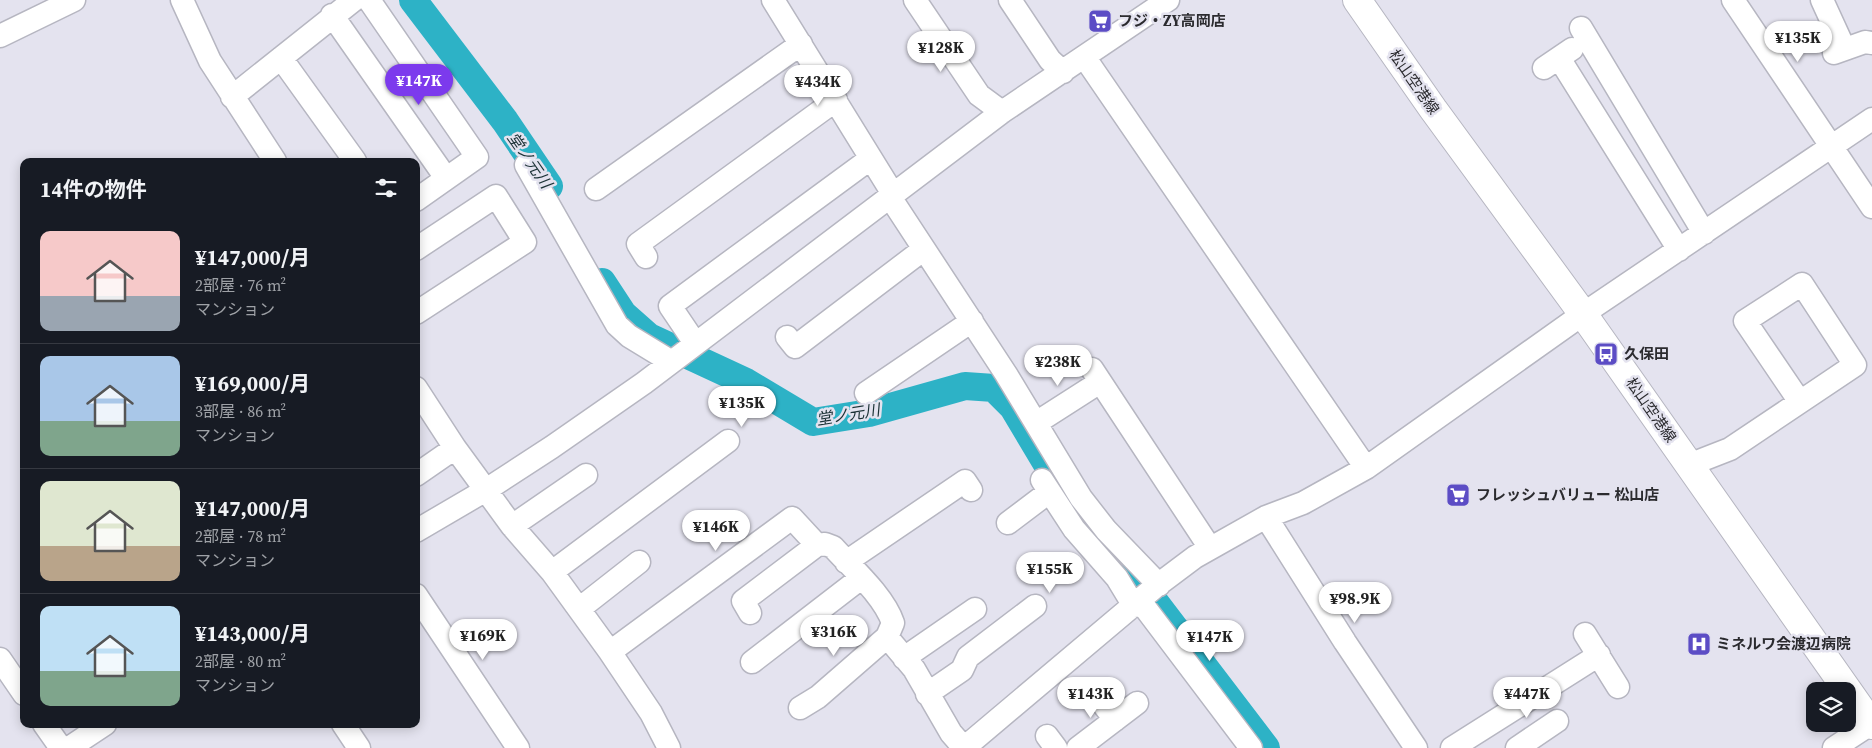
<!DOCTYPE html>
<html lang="ja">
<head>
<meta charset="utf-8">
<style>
  body { margin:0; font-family:"Source Serif 4","Noto Sans JP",serif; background:#242831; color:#f1f3f6; height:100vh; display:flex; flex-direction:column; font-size:19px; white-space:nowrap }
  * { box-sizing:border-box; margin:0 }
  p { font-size:16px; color:#9ea1a6 }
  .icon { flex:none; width:28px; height:28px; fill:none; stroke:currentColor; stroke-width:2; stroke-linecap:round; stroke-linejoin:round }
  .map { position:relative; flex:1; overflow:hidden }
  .sheet { position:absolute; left:20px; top:158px; width:400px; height:570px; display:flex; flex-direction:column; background:#171b24; border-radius:10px; box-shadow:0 2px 12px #0003 }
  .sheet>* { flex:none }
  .controls { position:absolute; left:1806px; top:682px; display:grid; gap:10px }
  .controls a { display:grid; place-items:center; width:50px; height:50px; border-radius:10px; background:#171b24; box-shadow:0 2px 12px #0003; font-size:25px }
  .price { position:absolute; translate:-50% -42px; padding:0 11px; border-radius:18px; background:#fff; color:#222; font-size:16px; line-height:32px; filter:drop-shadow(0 1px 2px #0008) }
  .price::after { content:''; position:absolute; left:50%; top:30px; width:15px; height:11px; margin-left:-8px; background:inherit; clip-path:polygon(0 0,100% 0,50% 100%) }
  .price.active { background:#7c3aed; color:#fff }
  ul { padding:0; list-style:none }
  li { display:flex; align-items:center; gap:15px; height:125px; padding:0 20px }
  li+li { border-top:1px solid #363941 }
  li span { display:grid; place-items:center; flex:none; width:140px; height:100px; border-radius:10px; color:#555 }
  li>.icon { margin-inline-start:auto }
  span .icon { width:60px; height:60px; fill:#fffc; stroke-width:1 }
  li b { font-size:21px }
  h2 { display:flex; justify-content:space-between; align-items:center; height:60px; padding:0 20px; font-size:21px }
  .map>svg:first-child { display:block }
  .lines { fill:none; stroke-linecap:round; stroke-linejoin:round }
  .river { stroke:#2db2c6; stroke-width:28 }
  .minor-casing { stroke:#b6b6c1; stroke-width:25 }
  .major-casing { stroke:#b6b6c1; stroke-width:30 }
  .minor { stroke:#fff; stroke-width:22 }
  .major { stroke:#fff; stroke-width:28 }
  .labels { text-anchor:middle; stroke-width:5; stroke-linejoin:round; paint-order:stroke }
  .poi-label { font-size:15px; font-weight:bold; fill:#2b2b2f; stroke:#e4e3ef; text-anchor:start }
  .street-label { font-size:15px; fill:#2b2b2f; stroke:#e4e3ef }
  .water-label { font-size:16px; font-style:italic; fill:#1b3135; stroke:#e4e3ef }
</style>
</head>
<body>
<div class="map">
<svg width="1872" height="748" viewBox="0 0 1872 748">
  <rect width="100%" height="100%" fill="#e4e3ef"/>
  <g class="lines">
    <path class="river" d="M413,0L505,121L549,186
      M602,282L623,314L649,337L746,382L813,422L869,413L965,386L994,388L1013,407L1072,506L1141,584L1266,748"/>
    <g class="minor-casing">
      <path id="minor" d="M182,0L210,61L275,161
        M369,0L477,157L416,200
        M773,0L893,194
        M915,0L979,95L1002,112
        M1010,0L1050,60L1063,72
        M1733,0L1872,207
        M1822,0L1844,48
        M332,15L446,178
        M1581,28L1704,233
        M0,36L74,0
        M1834,53L1865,42L1872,43
        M281,58L355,161
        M1085,58L1366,468
        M1559,58L1679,250
        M1544,68L1572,49
        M232,97L354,0
        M526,165L617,325L629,336L670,361
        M596,189L801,44
        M890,197L1006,374L1081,498L1106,530L1159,585
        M416,249L496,196L525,242L416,313
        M646,257L638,244L836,100
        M787,337L795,347L924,249
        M695,343L670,306L870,159
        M1092,369L1210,548
        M416,388L455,448L512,526L552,572L610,652L651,713L669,748
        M866,393L972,321
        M1036,423L1100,382
        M1689,465L1730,449L1855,365L1802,284L1745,321L1800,402
        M416,475L455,448
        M1042,480L1074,529L1117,578L1134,606
        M1266,517L1345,642L1416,748
        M1008,523L1049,492
        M512,526L586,475
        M416,531L486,490L552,447L644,383L1002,112L1168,0
        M846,562L965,481L971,490
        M552,572L728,441
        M416,595L518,748
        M1140,601L1251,748
        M579,609L639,562
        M750,613L743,601L817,545L825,544L833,547C852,568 884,596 893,623L887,637L914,669L951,733L964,748
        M1585,634L1618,687
        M610,652L792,518L817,545
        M904,658L975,609
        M0,659L24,694
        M752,662L861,578
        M927,694L962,670L968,657L1035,606
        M1097,696L1115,720
        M800,708L818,697L887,637
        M44,724L61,748
        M343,724L359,748
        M1047,736L1056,748
        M69,748L105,724
        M964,748L1155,587L1195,557L1266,517L1303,503L1366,468L1583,314L1872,119
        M1078,748L1137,703
        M1452,748L1599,655
        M1517,748L1557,721
        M1834,748L1872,723"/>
    </g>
    <g class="major-casing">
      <path id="major" d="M1357,0L1433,109L1583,314L1872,725"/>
    </g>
    <use href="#minor" class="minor"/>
    <use href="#major" class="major"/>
  </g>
  <defs>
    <g id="supermarket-square" transform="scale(1.25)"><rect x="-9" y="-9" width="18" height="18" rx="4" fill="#5c4dc5" stroke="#e4e3ef"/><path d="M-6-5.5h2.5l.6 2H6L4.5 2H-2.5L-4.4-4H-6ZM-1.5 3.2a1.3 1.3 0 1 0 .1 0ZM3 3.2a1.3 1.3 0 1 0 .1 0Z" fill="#fff"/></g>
    <g id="bus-square" transform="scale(1.25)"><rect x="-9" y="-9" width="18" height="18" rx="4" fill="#5c4dc5" stroke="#e4e3ef"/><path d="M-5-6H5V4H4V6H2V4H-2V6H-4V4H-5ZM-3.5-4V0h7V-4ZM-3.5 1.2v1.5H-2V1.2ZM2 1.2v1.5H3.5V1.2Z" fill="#fff"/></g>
    <g id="hospital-square" transform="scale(1.25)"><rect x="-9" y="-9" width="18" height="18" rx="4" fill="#5c4dc5" stroke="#e4e3ef"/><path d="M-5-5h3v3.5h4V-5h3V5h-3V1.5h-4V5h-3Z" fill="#fff"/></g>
  </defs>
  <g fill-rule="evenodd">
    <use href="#supermarket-square" x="1100" y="21"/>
    <use href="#bus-square" x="1606" y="354"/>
    <use href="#supermarket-square" x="1458" y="495"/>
    <use href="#hospital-square" x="1699" y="644"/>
  </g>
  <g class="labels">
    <g class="poi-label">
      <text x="1118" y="26">フジ・ZY高岡店</text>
      <text x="1624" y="359">久保田</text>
      <text x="1476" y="500">フレッシュバリュー 松山店</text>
      <text x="1716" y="649">ミネルワ会渡辺病院</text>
    </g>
    <g class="street-label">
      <text transform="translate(1414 82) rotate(55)" y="5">松山空港線</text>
      <text transform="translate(1651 410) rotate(55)" y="5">松山空港線</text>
    </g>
    <g class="water-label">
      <text transform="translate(530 160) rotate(55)" y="6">堂ノ元川</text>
      <text transform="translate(848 414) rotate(-9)" y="6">堂ノ元川</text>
    </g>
  </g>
</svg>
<div class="controls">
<a><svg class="icon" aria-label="layers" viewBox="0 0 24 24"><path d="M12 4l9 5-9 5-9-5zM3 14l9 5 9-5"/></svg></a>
</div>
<b class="price" style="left:1798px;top:63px">¥135K</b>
<b class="price" style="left:941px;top:73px">¥128K</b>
<b class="price active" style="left:419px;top:106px">¥147K</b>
<b class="price" style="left:818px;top:107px">¥434K</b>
<b class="price" style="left:1058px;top:387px">¥238K</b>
<b class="price" style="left:742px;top:428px">¥135K</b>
<b class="price" style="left:716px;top:552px">¥146K</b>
<b class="price" style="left:1050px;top:594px">¥155K</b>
<b class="price" style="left:1355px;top:624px">¥98.9K</b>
<b class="price" style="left:834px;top:657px">¥316K</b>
<b class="price" style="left:483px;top:661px">¥169K</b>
<b class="price" style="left:1210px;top:662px">¥147K</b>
<b class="price" style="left:1091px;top:719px">¥143K</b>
<b class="price" style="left:1527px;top:719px">¥447K</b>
<section class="sheet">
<h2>14件の物件<svg class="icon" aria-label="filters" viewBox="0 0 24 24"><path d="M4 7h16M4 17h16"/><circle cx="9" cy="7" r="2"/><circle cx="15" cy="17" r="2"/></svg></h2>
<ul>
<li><span style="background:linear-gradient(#f6c9c9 65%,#9aa5b1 0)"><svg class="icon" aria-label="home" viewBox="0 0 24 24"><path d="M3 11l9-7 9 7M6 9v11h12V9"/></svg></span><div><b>¥147,000/月</b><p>2部屋 · 76 m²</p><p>マンション</p></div></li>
<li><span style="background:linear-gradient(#a9c7e8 65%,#7fa58c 0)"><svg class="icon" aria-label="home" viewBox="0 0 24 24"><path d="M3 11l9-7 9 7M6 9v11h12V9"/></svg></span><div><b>¥169,000/月</b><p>3部屋 · 86 m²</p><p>マンション</p></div></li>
<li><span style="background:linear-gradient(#dfe7d0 65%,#b9a48a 0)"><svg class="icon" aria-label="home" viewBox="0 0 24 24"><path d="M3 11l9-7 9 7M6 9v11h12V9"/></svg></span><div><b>¥147,000/月</b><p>2部屋 · 78 m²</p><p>マンション</p></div></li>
<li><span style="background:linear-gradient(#bfe0f5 65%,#7fa58c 0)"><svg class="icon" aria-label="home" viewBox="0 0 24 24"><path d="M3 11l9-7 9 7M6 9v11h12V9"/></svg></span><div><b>¥143,000/月</b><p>2部屋 · 80 m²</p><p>マンション</p></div></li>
</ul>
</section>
</div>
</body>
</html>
